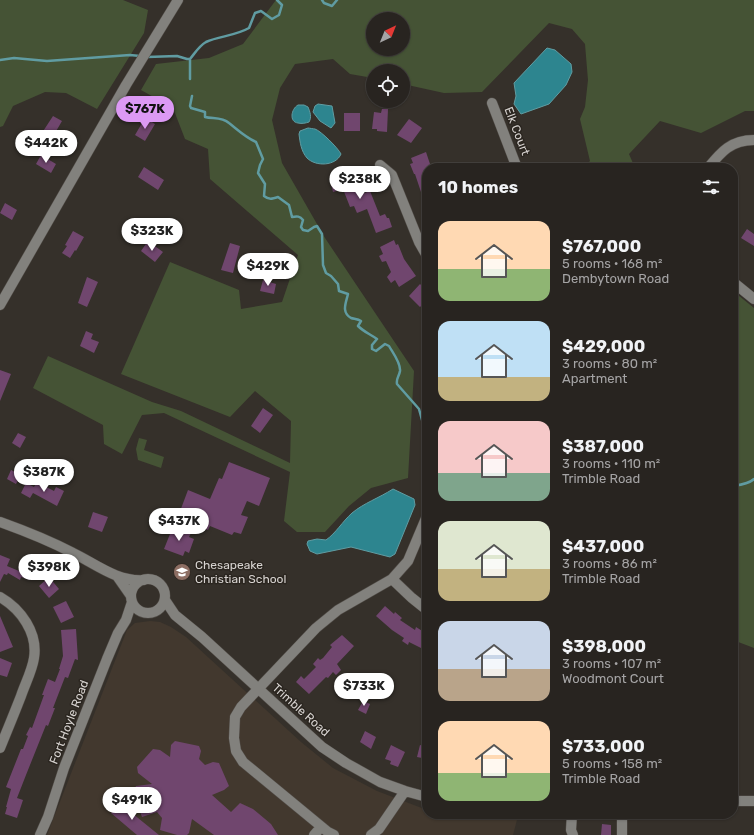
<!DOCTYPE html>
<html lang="en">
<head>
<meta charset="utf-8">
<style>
  body { margin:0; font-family:Rubik,sans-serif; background:#302c29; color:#f1f3f6; height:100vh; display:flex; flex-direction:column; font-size:15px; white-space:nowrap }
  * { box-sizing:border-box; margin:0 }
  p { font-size:13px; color:#a5a4a5 }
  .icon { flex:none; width:22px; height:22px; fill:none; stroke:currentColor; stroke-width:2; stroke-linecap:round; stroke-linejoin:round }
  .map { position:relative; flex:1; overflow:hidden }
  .drawer { position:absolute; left:422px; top:163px; width:316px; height:656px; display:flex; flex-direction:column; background:#282420; border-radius:16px; box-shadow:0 1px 3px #0004,0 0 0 1px #44413e }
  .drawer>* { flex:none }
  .needle { width:26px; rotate:43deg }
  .buttons { position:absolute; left:366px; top:12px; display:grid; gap:8px }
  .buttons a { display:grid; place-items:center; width:44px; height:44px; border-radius:50%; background:#282420; box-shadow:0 1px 3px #0004,0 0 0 1px #44413e; font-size:20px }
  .price { position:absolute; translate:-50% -34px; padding:0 9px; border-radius:14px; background:#fff; color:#222; font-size:13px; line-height:26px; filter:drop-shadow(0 1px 2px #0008) }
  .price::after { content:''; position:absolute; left:50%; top:24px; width:12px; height:9px; margin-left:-6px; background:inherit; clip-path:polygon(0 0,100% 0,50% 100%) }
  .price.selected { background:#dc99f4; color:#111 }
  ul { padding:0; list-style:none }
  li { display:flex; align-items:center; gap:12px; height:100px; padding:0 16px }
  li span { display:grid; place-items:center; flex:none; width:112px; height:80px; border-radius:12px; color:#555 }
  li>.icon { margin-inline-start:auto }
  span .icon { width:48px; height:48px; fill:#fffc; stroke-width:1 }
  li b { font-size:17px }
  h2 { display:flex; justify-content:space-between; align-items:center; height:48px; padding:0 16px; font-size:17px }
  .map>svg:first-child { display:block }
  .built { fill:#42382e }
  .green { fill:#455335; fill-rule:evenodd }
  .water { fill:#2d858f; stroke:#609ca2 }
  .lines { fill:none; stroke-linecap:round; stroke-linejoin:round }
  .stream { stroke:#609ca2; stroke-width:2.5 }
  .building { fill:#70466e }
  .minor-casing { stroke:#524d48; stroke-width:11 }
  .minor { stroke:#82817d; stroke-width:10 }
  .labels { text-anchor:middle; stroke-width:3; stroke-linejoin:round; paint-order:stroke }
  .street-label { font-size:12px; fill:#d7d3d0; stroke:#2b2620 }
  .poi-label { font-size:12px; fill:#d7d3d0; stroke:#2b2620; text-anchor:start }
</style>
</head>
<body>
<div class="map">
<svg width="754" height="835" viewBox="0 0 754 835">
  <rect width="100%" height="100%" fill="#35302a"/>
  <path class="built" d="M150,621L160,622L171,627L186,637L301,742L333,768L377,791L427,810V814H451L463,816H518L513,835H47L127,630L135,623Z"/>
  <path class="green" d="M0,0H123L148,10L144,33L97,109L66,93L45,92L13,106L3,126L0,127Z
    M276,0H754V111H745L701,133L660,121L629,154L635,168H583L590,161L580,119L585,107L588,80L585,44L572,29L549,23L482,92L444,93L403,84V71H373V78L350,74L333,59L295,64L280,88L272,120L282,163L325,238L414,371L408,478L371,488L349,506L325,532H297L284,521L290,472L164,413L142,415L122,454L104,444L103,425L33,388L48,356L152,402L181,411L290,463L291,421L255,391L230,417L121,374L170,262L239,290L241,309L282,302L298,255L210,179L208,149L185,139L173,108L141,90L156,64L209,58L243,44ZM373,19H403V49H373Z
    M733,291L754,308V648L733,640Z
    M139,438L147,440L144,450L164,457L161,468L138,460L136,449Z"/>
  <path class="water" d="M547,48L555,50L571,64L572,72L566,85L549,104L521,114L514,104L516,96L514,83Z
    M318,104L332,106L335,123L331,128L320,121L313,112L315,106Z
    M298,105H304L308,107C310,112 312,117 309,122C306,123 302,124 298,123C289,122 291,109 298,105Z
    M308,128C309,128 314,129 315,129C321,131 338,148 341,154C336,166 316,167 307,158C301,151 300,142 299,134L300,131Z
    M393,489L414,499L415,505L395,554L390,557L351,547L317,554L310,551L307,544L308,541L317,539L326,540C336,533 342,522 352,513C364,503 379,498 393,489Z"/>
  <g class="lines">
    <path class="stream" d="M322,0L324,3L332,6L337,0
      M147,57L177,56L187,59H190C195,53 199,46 206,42C219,36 235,36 249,28L255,13L261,11L272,19L279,15L282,5L277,0
      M0,60L14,58L47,61L130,55L140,56
      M190,79V59
      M192,96L190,106L191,108L205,112V117C213,119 222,117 229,123C238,130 245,137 256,142L263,159L260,165L258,173L265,184L264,196C269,200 272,199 278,197L289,205L292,217C297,216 300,216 303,220L301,227L303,230L308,231L314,227L317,226L322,234L323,265L326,273L331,276L338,284L339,291L348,294C346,303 341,312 351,318C354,319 358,319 361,321L358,326C364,332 370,334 377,339L372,345V349L376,351L385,344L389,346C393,353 401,363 400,371C399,377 396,378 397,384L419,409L422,420L427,428
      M733,486C740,485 749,484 754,479"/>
  </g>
  <path class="building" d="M382,109H388L387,132L377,131V129H372L374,112L381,113Z
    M344,113H360V131H344Z
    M53,116L62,121L48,145L38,139Z
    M145,118L155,124L145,141L135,135Z
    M409,119L422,128L411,143L397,135Z
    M426,152L431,167L427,168L426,207L415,174H414L410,164L413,163L411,158Z
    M41,155L56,164L51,173L36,164Z
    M144,167L164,180L158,190L138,177Z
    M348,169L350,174L351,173L359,195L370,191L380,216L385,214L387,218H389L392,227L376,233L367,209L357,213L354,206L350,207L343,189L333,192L331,184L335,183L332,175Z
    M5,203L17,210L12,220L0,213Z
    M747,229L754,234V246L741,238Z
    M73,231L84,237L76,251L75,250L70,258L62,253L67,246L65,245Z
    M394,240L396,245L398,244L404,259L416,276L399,287L395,280L391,283L387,277L391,272L386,261L382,262L379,256L383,254L380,247Z
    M148,241L163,252L155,262L141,251Z
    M230,243L240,246L233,273L221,270Z
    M87,277L98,282L87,307L78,303Z
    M263,280L276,284L274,294L260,291Z
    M420,284L424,288L427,284V300L420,307L409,296Z
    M86,331L93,334L91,339L99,342L94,353L80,346Z
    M0,370L11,374L0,401Z
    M263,408L273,415L260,433L251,426Z
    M18,433L26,437L20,448L12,443Z
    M229,462L270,478L259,506L247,501L241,515L248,517L241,534L234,532L232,535L210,526L208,530L198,526L200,522L179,514L188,490L210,499L219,478L222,479Z
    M11,470L21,475L16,484L7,479Z
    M37,482L54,491L56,487L64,491L57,506L33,493L30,498L21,493L26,483L34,487Z
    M93,512L108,517L102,532L88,527Z
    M178,527L191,533L189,537L194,539L189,553L185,551L183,556L164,549L172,529L176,531Z
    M0,555L10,559L7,566L19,571L23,563L36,570L30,580L21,577L20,580L8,573L7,575L4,574L0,582Z
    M49,577L59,589L49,598L39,586Z
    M66,601L74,617L61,623L53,607Z
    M385,606L394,614L395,612L402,618L400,620L415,630L416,627L427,634V651L409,642L408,645L402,641L404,638L392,630L376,616Z
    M0,616L13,647L0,652Z
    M76,629L78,660L75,659L68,678L65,677L53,708H55L48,726L46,725L26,775L17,798L23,800L17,818L5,814L7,807H6L11,789L6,787L21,749H23L28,736L26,735L30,727L32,728L44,695H42L48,679L55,682L60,669H59L63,656L61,630Z
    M342,635L354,646L337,664L341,670L336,675L333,672L328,678L326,677L309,694L296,682L301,676L304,679L316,667L313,664L318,658L320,660L323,658L332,647L330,645Z
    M0,658L12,663L7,677L0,675Z
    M363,701L370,704L366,714L358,710Z
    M365,731L376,737L371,749L360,742Z
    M175,741L199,746L201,751L199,759L205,765L213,762L219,763L229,786L224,790L212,795L231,812L240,803L253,809L271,824L278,835H214L192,819L189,833L187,835H177L160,830L162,818L157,812L142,817L133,792L136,786L152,784L138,773L137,767L153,749L160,750L170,757L171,745Z
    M391,745L405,752L398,767L390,764L391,761L385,759Z
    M420,745L427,747V759L417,757Z
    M120,802L138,818L159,835H137L131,830L111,813Z
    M602,824L611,825V835H601Z"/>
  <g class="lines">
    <g class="minor-casing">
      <path id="minor" d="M492,103L517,168
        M380,165L392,175L419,242L427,256
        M708,168C721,152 731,140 754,140
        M733,282L754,299
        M0,305L126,85L178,0
        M0,522C25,531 50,541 73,553C96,564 117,582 144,580
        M117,576L131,596
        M131 596a17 17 0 1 1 34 0a17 17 0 1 1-34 0Z
        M392,579L412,598L427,610
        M0,597C21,609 38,633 34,658C32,671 25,684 21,696C14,714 7,731 0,748
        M165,600L175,615L202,637L322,747L346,763L380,782L405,791L427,797
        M733,801H754
        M572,814L571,830L573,835
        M40,835L48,817L64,768L107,659L118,633L126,620L132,602
        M314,835L321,827
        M334,835L328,832L243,762L236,751L234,738L235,717L241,707L316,628L338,610L392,579L408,561L427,516
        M371,835L379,829L405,791
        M622,835V814"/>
    </g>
    <use href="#minor" class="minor"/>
  </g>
  <defs>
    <g id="school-disc" transform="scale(0.9)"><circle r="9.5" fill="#8d6e63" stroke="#2b2620"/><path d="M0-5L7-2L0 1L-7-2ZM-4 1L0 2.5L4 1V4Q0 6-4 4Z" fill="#fff"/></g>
  </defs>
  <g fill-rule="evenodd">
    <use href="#school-disc" x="182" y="572"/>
  </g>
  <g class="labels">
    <g class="street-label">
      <text transform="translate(517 131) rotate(69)" y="4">Elk Court</text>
      <text transform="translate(301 710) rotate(42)" y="4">Trimble Road</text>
      <text transform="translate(69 722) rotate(-69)" y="4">Fort Hoyle Road</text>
    </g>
    <g class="poi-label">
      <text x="195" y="569">Chesapeake<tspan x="195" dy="14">Christian School</tspan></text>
    </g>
  </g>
</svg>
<div class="buttons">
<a><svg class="needle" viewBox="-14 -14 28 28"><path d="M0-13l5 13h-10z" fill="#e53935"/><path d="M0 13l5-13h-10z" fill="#a5a4a5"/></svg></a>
<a><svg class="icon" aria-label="locate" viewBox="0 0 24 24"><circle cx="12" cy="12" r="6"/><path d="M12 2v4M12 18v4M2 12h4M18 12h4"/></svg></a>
</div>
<b class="price selected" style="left:145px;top:130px">$767K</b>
<b class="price" style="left:46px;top:164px">$442K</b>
<b class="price" style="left:360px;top:200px">$238K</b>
<b class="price" style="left:152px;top:252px">$323K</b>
<b class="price" style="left:268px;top:287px">$429K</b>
<b class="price" style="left:44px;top:493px">$387K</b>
<b class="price" style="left:179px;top:542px">$437K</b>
<b class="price" style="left:49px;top:588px">$398K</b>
<b class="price" style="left:364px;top:707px">$733K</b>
<b class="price" style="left:132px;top:821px">$491K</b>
<section class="drawer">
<h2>10 homes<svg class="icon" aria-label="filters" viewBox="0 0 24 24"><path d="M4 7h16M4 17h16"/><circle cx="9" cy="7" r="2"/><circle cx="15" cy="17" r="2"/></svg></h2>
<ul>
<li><span style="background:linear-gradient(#ffd9b3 60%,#8fb573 0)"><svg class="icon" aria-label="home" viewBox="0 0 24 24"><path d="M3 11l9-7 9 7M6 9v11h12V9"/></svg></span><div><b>$767,000</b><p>5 rooms · 168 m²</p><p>Dembytown Road</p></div></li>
<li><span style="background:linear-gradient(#bfe0f5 70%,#c2b280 0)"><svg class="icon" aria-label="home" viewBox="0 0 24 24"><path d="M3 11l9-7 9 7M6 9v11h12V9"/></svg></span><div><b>$429,000</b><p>3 rooms · 80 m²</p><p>Apartment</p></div></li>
<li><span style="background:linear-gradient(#f6c9c9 65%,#7fa58c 0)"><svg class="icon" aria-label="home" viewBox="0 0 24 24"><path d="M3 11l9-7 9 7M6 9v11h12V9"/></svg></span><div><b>$387,000</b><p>3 rooms · 110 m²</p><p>Trimble Road</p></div></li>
<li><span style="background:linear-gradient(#dfe7d0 60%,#c2b280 0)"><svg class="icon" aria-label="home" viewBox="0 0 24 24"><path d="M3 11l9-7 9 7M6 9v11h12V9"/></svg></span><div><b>$437,000</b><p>3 rooms · 86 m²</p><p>Trimble Road</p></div></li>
<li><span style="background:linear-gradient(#c9d6e8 60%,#b9a48a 0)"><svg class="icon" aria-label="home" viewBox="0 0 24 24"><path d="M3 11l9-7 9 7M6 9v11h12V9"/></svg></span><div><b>$398,000</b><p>3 rooms · 107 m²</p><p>Woodmont Court</p></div></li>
<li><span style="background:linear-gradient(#ffd9b3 65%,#8fb573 0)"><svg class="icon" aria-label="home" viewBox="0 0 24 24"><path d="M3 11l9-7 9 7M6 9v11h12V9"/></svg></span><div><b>$733,000</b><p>5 rooms · 158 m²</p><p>Trimble Road</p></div></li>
</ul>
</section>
</div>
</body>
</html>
